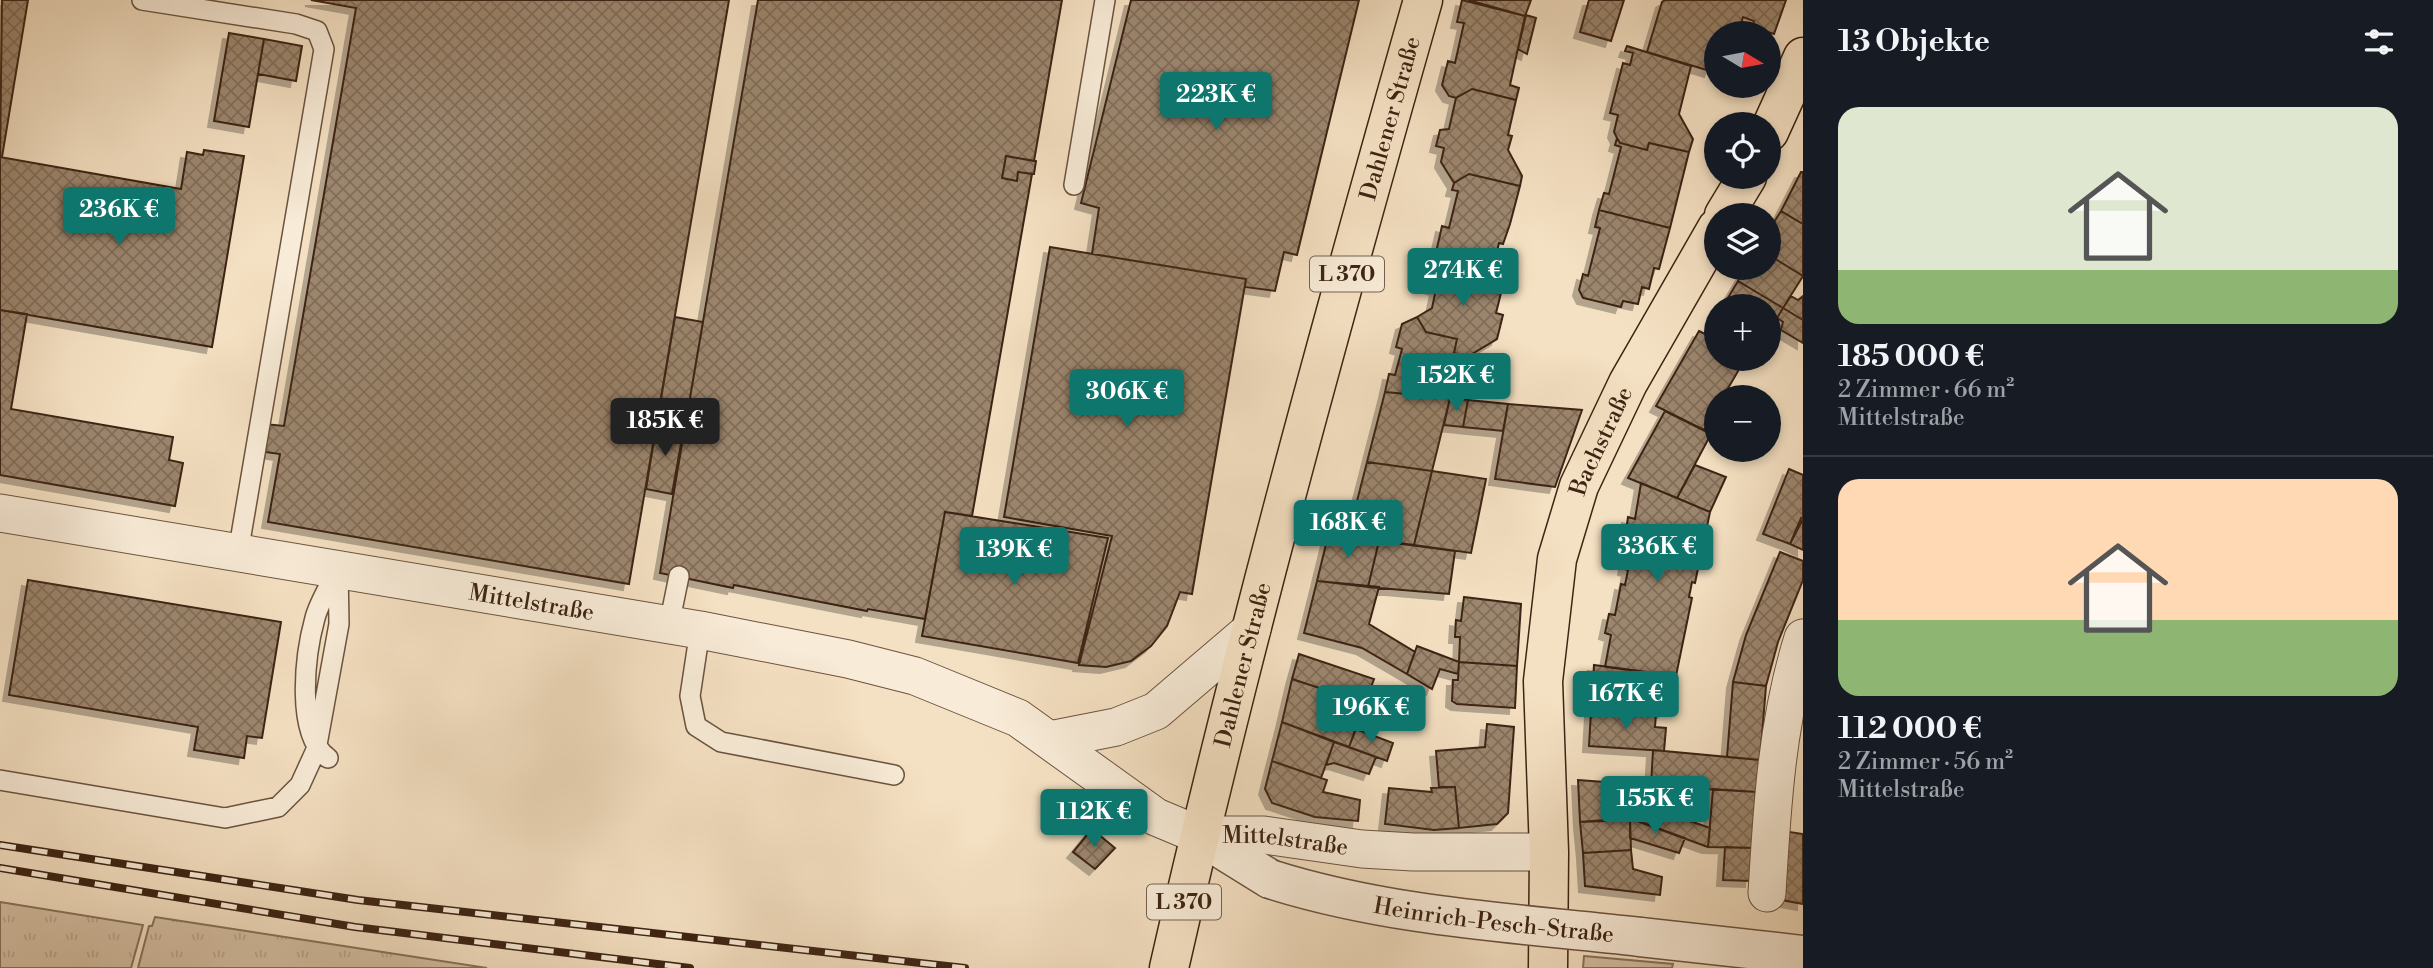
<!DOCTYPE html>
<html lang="de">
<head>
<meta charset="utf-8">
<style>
  body { margin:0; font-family:"Libre Bodoni",serif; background:#20242c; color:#f1f3f6; height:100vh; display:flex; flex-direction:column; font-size:26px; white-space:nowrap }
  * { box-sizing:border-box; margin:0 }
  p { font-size:23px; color:#9ea1a6 }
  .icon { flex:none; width:38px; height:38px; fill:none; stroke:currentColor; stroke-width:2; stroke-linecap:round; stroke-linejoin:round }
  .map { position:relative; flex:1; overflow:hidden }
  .details { display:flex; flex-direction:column; background:#171b24; width:630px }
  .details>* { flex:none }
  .needle { width:46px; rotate:100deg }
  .fabs { position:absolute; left:1704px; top:21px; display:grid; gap:14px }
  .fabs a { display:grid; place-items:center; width:77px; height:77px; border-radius:50%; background:#171b24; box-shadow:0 4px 10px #0003; font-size:35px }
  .price { position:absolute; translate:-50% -60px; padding:0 16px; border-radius:7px; background:#0f766e; color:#fff; font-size:23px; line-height:46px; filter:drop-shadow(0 2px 4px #0008) }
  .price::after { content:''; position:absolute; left:50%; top:42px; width:21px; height:16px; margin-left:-10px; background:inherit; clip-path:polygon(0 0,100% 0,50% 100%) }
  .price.on { background:#222; color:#fff }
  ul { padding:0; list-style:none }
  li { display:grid; align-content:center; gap:14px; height:371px; padding:0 35px }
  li+li { border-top:2px solid #363941 }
  li span { display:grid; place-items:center; height:217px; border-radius:21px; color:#555 }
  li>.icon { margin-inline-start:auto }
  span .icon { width:126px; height:126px; fill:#fffc; stroke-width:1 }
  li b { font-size:30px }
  h2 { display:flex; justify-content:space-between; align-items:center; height:84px; padding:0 35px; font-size:30px }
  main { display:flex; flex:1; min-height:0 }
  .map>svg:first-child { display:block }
  .grass { fill:url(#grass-tufts); stroke:#89725c; stroke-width:2 }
  .building { fill:url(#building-cross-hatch); stroke:#3d2413; stroke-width:2; filter:url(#shadow) }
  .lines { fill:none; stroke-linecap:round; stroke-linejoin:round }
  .service-casing { stroke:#6b533f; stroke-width:22 }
  .minor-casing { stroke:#6b533f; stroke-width:39 }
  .tertiary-casing { stroke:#6b533f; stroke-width:41 }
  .primary-casing { stroke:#3d2413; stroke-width:41 }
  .service { stroke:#f8ebd7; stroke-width:19 }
  .minor { stroke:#f8ebd7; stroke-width:37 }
  .tertiary { stroke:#f8ebd7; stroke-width:38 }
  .primary { stroke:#f4e0c2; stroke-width:38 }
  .rail-casing { stroke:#3d2413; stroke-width:8 }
  .rail { stroke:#f8ebd7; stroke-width:5; stroke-dasharray:16; stroke-linecap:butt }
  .tertiary-bridge-casing { stroke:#6b533f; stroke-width:41; stroke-linecap:butt }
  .tertiary-bridge { stroke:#f8ebd7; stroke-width:38 }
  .labels { text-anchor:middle; stroke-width:7; stroke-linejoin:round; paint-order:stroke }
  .shield { fill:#f8ebd7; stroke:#75604e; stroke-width:2 }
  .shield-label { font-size:21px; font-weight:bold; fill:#3d2413 }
  .street-label { font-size:23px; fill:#3d2413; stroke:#f8ebd7 }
</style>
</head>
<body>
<main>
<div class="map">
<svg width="1803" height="968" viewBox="0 0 1803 968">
  <defs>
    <pattern id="grass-tufts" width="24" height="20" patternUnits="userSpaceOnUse" patternTransform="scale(1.75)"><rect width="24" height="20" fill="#d5c0a4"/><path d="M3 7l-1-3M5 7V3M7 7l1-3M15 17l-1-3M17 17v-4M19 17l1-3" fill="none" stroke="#b8a58c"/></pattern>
    <pattern id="building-cross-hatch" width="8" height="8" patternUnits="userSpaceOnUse" patternTransform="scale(1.75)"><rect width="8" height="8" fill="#9c866e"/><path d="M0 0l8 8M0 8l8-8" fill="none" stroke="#806d59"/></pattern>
    <filter id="shadow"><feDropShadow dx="-6" dy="6" stdDeviation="0" flood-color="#0004"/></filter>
  </defs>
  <rect width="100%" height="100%" fill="#f4e0c2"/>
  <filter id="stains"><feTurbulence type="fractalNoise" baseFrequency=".00286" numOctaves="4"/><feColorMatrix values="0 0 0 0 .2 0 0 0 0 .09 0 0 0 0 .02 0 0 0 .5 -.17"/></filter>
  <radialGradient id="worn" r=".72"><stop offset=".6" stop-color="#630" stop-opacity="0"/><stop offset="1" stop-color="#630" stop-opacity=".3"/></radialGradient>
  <path class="grass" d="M0,902L143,925L131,968H0Z
    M155,917L487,968H138L149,926H152Z
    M1584,956L1673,964L1672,968H1583Z"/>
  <path class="building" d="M2,0H28L2,157H0Z
    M311,0H729L629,584L268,522L280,454L258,451L265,424L284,426L356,8Z
    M758,0H1062L1034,161L1006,156L1002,178L1017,181L1018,172L1032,174L972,516L945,512L925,619L868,609L867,611L734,585L733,588L660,573Z
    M1131,0H1359L1297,255L1284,252L1275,291L1245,287L1246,279L1092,254L1099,208L1081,203Z
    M1462,0L1525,16L1510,85L1519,88L1516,100L1472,89L1456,98L1449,96L1442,85L1448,61L1455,63L1464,23L1457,22Z
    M1468,0H1531L1525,16Z
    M1589,0H1624L1611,41L1580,32Z
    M1665,0H1786L1774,34L1752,27L1754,21L1743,17L1738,33H1717V51L1710,71L1647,52L1662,2Z
    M1526,15L1536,18L1527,54L1518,49Z
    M229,33L264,39L249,127L214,121Z
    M264,39L302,46L296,81L258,74Z
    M1627,46L1691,66L1679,114L1693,139L1689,152L1649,143L1647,150L1620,143L1617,138L1614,132L1618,115L1610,113L1623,63L1630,65L1633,53L1625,51Z
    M1472,89L1516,100L1508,135L1512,136L1508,150L1522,176L1520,186L1469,174L1454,183L1441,162L1444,148L1436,146L1440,130L1449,129L1456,98Z
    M1617,138L1620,143L1647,150L1649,143L1689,152L1670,228L1599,210L1604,193L1609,194L1621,147L1615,145Z
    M204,150L244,156L212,347L0,310V157L181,189L187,152L203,155Z
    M1006,156L1036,161L1034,174L1018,172L1017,181L1002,178Z
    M1801,172H1803V224L1781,211Z
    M1469,174L1520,186L1510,224L1503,244L1499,243L1491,275L1434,261L1442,226L1449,228L1458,191L1452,190L1454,183Z
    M1599,210L1670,228L1659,269L1654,268L1649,289L1642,287L1638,304L1623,301L1621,307L1583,298L1579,290L1583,274L1588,276L1600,228L1595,227Z
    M1781,211L1803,224V276L1769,255V230Z
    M1050,247L1246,279L1192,594L1180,592L1167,626L1151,646L1131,661L1106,667L1079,665L1112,536L1004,517Z
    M1769,255L1803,276L1783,308L1738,281L1746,268H1769Z
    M1434,261L1491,275L1487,290L1501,293L1496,313L1503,315L1497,339L1467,357L1454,353L1457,339L1426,332L1417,317L1432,308L1436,289L1427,286Z
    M1738,281L1783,308L1769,332V306H1723Z
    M1791,296L1798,300L1803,296V320L1783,308Z
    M1783,308L1803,320V343L1781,330L1783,322L1777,318Z
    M0,310L27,314L11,409L173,437L169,460L183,463L175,506L0,475Z
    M675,317L703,322L685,427L657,422Z
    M1417,317L1426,332L1457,339L1454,353L1462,355L1451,398L1385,392L1389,374L1395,375L1402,349L1396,347L1402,324Z
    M1699,331L1717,340V359H1745L1723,397H1717V407L1704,430L1656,406Z
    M1385,392L1450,398L1432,471L1367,462Z
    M1450,398L1468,400L1463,427L1444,425Z
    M1468,400L1508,404L1503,431L1463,427Z
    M1508,404L1582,410L1555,487L1495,479Z
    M1665,411L1711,434L1677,498L1628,478Z
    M657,422L684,427L672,494L646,489Z
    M1367,462L1432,471L1414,545L1348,536Z
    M1695,465L1726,477L1710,512L1677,498Z
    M1789,469L1803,475V519L1790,544L1763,534Z
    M1432,471L1486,479L1471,553L1414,545Z
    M1641,483L1710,512L1695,583L1692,582L1689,597L1692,598L1676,676L1605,667L1611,635L1605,633L1609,614L1615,615L1621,584L1625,585L1628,570L1624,569L1630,538L1625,537L1628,517L1635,519Z
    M945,512L1108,538L1078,663L922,636Z
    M1801,518L1803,519V550L1790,544Z
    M1329,532L1379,541L1368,587L1317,581Z
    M1379,541L1455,551L1449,594L1368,587Z
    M1780,552L1803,561V580L1778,642L1766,686L1733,682L1746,635Z
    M28,580L281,622L262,738L247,736L244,758L194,750L198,727L9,695Z
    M1317,581L1379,587L1369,624L1415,652L1407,674L1362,648L1304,633Z
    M1464,597L1521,604L1517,666L1459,662L1460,637H1455L1456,620L1461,621Z
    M1417,646L1459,662L1458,674L1440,669L1432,689L1407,674Z
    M1299,654L1374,679L1365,703L1292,679Z
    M1459,662L1517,666L1515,708L1457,704L1452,701L1453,680H1458Z
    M1594,665L1663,674L1662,682L1672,684L1668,708L1663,712L1657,711L1656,714L1591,711Z
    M1292,679L1365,703L1349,747L1282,722Z
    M1733,682L1766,686L1760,760L1727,757Z
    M1591,711L1656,714L1655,727L1666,728L1664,751L1589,746Z
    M1360,715L1377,721L1372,735L1356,729Z
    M1282,722L1334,742L1321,778L1272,761Z
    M1487,724L1514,727L1508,813L1497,824L1459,828L1455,787H1439L1436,751L1485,747Z
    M1356,729L1393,743L1387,761L1349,747Z
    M1334,742L1376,757L1369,774L1334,763L1326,765Z
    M1653,750L1760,760L1756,792L1651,786Z
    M1272,761L1327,780L1323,792L1360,800L1358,821L1315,817L1272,803L1265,789Z
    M1578,780L1631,784L1634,820L1580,822Z
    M1455,787L1459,828L1434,830L1385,824L1389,788L1432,792L1431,788Z
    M1713,789L1756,792L1753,848L1708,847Z
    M1647,806L1710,828L1708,847L1634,820L1633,811H1643Z
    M1630,818L1631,850L1583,853L1580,822Z
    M1630,818L1685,838L1679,853L1630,838Z
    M1092,829L1115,848L1095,869L1073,852Z
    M1783,831L1803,834V904L1776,899Z
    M1725,847L1753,848L1751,881L1723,880Z
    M1631,850L1633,869L1662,877L1660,895L1585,886L1583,853Z"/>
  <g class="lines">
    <g class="service-casing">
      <path id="service" d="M142,0L296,24L317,31L324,49L238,553
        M1074,185L1105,0
        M669,625L679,576
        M700,630L690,696L696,726L721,742L894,775
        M328,758C295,735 305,654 315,618C319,603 329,587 336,573
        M0,780L225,818L278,807L300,785L316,750L339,624L338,569"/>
    </g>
    <g class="minor-casing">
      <g id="minor">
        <path id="s1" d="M0,513L700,630L848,659L915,676L1018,718L1156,817L1199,835H1264L1362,849L1413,852H1549"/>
        <path d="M1050,740L1116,727L1156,711L1252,629"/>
        <path d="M1767,893C1772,806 1777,721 1803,638"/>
      </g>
    </g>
    <g class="tertiary-casing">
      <path id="tertiary" d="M1199,835L1270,879
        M1640,937L1803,955"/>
    </g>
    <g class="primary-casing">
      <g id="primary">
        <path d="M1769,132L1803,57"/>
        <path d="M1724,215L1747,177"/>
        <path id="s2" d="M1169,968C1243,643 1332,321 1423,0"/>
        <path id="s3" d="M1548,968L1549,852L1543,681L1557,559L1579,486L1628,383L1717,228"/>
      </g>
    </g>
    <use href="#service" class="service"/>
    <use href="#minor" class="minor"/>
    <use href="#tertiary" class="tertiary"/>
    <use href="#primary" class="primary"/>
    <g class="rail-casing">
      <path id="rail" d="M0,845L358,900L965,968
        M0,868L355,927L690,968"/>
    </g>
    <use href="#rail" class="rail"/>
    <g class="tertiary-bridge-casing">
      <g id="tertiary-bridge">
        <path id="s4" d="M1270,879C1390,917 1516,923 1640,937"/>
      </g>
    </g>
    <use href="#tertiary-bridge" class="tertiary-bridge"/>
  </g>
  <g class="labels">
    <g class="shield">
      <rect x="1310" y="256.5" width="74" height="35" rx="5"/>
      <rect x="1147" y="884.5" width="74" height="35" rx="5"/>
    </g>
    <g class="shield-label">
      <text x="1347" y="281">L 370</text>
      <text x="1184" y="909">L 370</text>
    </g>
    <g class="street-label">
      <text dy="8" stroke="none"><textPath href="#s2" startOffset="878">Dahlener Straße</textPath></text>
      <text dy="8" stroke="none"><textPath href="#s3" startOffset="536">Bachstraße</textPath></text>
      <text dy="8" stroke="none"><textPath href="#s1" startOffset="539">Mittelstraße</textPath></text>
      <text dy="8" stroke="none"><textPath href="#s2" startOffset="312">Dahlener Straße</textPath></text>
      <text dy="8" stroke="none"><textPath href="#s1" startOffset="1344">Mittelstraße</textPath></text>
      <text dy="8" stroke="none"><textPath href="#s4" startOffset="228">Heinrich-Pesch-Straße</textPath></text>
    </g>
  </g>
  <rect width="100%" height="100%" filter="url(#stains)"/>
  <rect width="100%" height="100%" fill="url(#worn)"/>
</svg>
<div class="fabs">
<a><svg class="needle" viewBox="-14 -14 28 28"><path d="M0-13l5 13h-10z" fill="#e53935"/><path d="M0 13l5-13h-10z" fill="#9ea1a6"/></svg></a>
<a><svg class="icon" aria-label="locate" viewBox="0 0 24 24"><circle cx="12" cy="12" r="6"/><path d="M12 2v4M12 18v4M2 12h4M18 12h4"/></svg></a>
<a><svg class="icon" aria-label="layers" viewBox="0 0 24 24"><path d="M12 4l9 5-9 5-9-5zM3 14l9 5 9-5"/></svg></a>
<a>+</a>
<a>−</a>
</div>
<b class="price" style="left:1216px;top:132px">223K €</b>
<b class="price" style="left:119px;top:247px">236K €</b>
<b class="price" style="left:1463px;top:308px">274K €</b>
<b class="price" style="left:1456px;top:413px">152K €</b>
<b class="price" style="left:1127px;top:429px">306K €</b>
<b class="price on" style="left:665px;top:458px">185K €</b>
<b class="price" style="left:1348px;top:560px">168K €</b>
<b class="price" style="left:1657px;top:584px">336K €</b>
<b class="price" style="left:1014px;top:587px">139K €</b>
<b class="price" style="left:1626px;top:731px">167K €</b>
<b class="price" style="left:1371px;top:745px">196K €</b>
<b class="price" style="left:1655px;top:836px">155K €</b>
<b class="price" style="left:1094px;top:849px">112K €</b>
</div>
<section class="details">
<h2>13 Objekte<svg class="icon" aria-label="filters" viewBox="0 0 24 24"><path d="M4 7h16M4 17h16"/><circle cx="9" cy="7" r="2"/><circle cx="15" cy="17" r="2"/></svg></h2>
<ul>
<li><span style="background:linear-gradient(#dfe7d0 75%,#8fb573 0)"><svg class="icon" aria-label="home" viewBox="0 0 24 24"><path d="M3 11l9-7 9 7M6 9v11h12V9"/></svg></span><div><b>185 000 €</b><p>2 Zimmer · 66 m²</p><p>Mittelstraße</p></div></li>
<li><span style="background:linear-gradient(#ffd9b3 65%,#8fb573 0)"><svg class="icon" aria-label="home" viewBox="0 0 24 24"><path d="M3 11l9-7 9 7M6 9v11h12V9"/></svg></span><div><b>112 000 €</b><p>2 Zimmer · 56 m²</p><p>Mittelstraße</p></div></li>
</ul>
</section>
</main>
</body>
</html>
